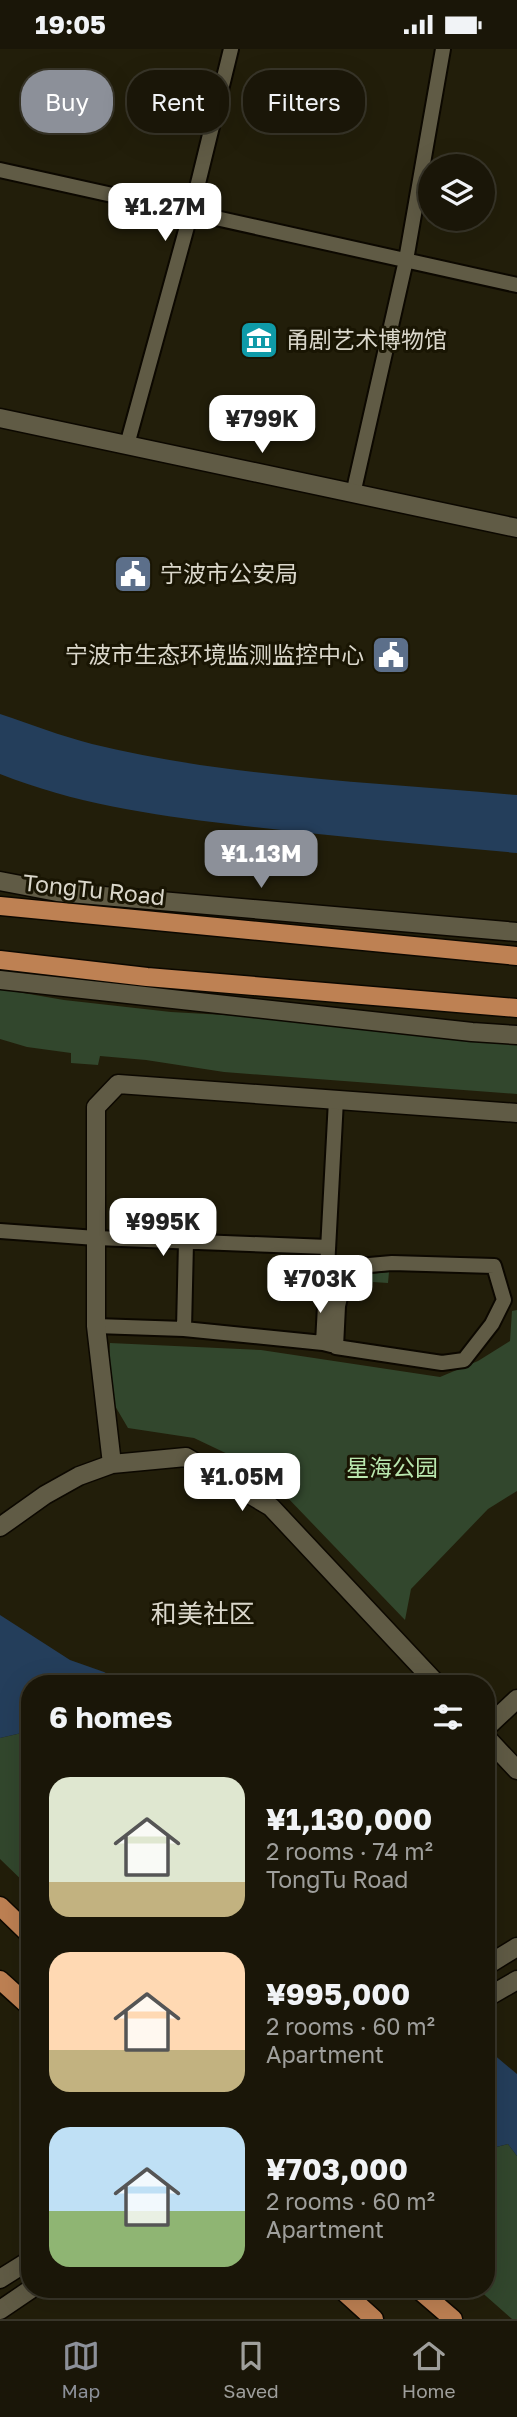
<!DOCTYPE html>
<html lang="en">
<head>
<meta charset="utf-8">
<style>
  body { margin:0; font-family:"Golos Text","Noto Sans SC",sans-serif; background:#272316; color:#f1f3f6; height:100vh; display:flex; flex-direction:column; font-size:26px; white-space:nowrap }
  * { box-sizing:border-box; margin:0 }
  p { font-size:23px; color:#9f9f9c }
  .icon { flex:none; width:38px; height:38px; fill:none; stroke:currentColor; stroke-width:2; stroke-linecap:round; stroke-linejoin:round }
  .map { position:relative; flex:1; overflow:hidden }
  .details { position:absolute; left:21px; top:1626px; width:474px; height:623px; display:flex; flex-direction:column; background:#1a1608; border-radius:28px; box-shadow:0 7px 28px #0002,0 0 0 2px #383529 }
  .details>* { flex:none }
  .top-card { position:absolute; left:21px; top:21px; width:476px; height:63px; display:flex; gap:14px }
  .buttons { position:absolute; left:418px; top:105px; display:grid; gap:14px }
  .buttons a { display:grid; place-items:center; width:77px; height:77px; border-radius:50%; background:#1a1608; box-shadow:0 7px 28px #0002,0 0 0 2px #383529; font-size:35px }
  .price { position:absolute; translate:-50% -60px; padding:0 16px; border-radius:14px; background:#fff; color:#222; font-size:23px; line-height:46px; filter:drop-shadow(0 2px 4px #0008) }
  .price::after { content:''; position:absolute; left:50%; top:42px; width:21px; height:16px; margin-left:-10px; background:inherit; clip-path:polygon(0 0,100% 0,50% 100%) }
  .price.active { background:#8c9099; color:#fff }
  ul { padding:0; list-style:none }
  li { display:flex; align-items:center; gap:21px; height:175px; padding:0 28px }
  li span { display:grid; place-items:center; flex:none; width:196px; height:140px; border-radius:21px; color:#555 }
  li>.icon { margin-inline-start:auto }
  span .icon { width:84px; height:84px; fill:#fffc; stroke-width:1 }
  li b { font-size:30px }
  h2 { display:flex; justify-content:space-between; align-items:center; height:84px; padding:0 28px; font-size:30px }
  .pill { padding:0 24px; border-radius:28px; background:#1a1608; box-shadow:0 7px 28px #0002,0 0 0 2px #383529; font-size:24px; line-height:63px }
  .pill.active { background:#8c9099; color:#fff }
  .status { display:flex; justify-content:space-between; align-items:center; height:49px; padding:0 35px; background:#1a1608; direction:ltr }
  .status svg { height:19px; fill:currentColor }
  .tab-bar { display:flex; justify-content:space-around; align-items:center; height:98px; border-top:2px solid #383529; background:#1a1608; font-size:19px; color:#9f9f9c }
  .tab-bar a { display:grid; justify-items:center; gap:4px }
  .tab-bar .active { color:#8c9099 }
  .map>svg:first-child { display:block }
  .green { fill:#32472d }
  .water { fill:#243e5b }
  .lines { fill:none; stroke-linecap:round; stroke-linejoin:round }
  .minor-casing { stroke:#0c0800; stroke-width:18 }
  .tertiary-casing { stroke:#0c0800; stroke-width:21 }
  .secondary-casing { stroke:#0c0800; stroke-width:21 }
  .primary-casing { stroke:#0c0800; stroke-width:21 }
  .minor { stroke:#605b45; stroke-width:14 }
  .tertiary { stroke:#605b45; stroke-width:18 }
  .secondary { stroke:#605b45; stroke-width:18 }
  .primary { stroke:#be8153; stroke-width:18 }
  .labels { text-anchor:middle; stroke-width:6; stroke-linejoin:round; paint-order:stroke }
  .poi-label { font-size:23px; fill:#dad7cb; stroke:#191503; text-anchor:start }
  .street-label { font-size:23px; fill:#dad7cb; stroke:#191503 }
  .park-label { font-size:23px; fill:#b9e7ae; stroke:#191503 }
  .quarter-label { font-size:26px; fill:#dad7cb; stroke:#191503 }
</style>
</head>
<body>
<div class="status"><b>19:05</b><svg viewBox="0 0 49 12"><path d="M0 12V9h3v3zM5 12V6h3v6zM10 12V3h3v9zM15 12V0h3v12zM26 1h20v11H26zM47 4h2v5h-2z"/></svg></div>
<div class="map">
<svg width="517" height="2270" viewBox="0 0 517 2270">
  <rect width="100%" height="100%" fill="#221e0a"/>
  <path class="green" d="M0,940L64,951L171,963L262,968L468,992L517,996V1045L224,1023L146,1011L100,1007L98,1016L71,1014V1004L27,998L0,990Z
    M389,1223L388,1234L373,1233L372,1237L349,1236C359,1226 375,1224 389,1223Z
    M517,1261V1442L488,1460L411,1540L405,1571L261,1421L194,1389L128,1379L108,1345L110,1294L261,1301L440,1328L478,1312L510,1292L512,1262Z
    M30,1682V1839L0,1810V1689Z
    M508,2095L517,2107V2270H512L478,2240H486L487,2097L489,2100Z"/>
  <path class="water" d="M0,665C30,675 61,687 92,695C226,728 379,734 517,746V804C421,795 325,787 229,775C151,766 73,754 0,725Z
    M0,1566L70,1611L104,1623L124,1634H30V1682L0,1689Z
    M486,1999L517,2025V2107L508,2095L488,2100L487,2097Z"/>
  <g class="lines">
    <g class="minor-casing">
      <path id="minor" d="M0,121L517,236
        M127,396L191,163L231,0
        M353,445L406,211L443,0
        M0,1182L96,1189L328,1198
        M186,1193L184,1280L323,1294L331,1296
        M392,1214L494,1217L504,1251L492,1275L464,1311L442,1314L336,1298L338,1257L347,1218Z
        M96,1277L184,1280
        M323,1294L336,1051"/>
    </g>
    <g class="tertiary-casing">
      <path id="tertiary" d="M0,369L517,479
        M112,1415L96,1277V1058L118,1035L517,1064
        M0,1478L45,1446L79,1427L112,1415L186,1408L271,1458L436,1634
        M486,1679L517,1650
        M486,1688L517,1721"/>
    </g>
    <g class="secondary-casing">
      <path id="secondary" d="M0,832L57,843L517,883
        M0,931L472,983L517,986
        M486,1917L517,1898
        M486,1949L517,1931
        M0,2230L30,2211
        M0,2261L31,2240"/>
    </g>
    <g class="primary-casing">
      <path id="primary" d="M0,857L517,907
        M0,911L147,928L517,959
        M0,1857L30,1886
        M0,1931L30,1958
        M341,2240L374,2270
        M418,2240L453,2270"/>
    </g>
    <use href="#minor" class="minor"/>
    <use href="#tertiary" class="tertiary"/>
    <use href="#secondary" class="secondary"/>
    <use href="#primary" class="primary"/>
  </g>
  <defs>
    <g id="museum-square" transform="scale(2.0125)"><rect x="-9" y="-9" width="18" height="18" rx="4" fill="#0f9aa8" stroke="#191503"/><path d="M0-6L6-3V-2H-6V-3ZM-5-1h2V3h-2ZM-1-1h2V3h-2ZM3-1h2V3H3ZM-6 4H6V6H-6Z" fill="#fff"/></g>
    <g id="civic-square" transform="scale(2.0125)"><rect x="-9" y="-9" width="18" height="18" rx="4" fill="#5c6f8a" stroke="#191503"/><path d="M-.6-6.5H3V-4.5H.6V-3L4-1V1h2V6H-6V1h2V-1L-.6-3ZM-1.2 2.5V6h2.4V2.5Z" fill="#fff"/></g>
  </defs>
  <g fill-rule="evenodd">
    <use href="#museum-square" x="259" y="291"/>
    <use href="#civic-square" x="133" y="525"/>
    <use href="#civic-square" x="391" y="606"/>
  </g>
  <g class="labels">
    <g class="poi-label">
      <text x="286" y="299">甬剧艺术博物馆</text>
      <text x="160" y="533">宁波市公安局</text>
      <text x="364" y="614" text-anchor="end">宁波市生态环境监测监控中心</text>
    </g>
    <g class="street-label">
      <text transform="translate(94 841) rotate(6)" y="8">TongTu Road</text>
    </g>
    <g class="park-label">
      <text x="392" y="1427">星海公园</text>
    </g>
    <g class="quarter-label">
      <text x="203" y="1574">和美社区</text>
    </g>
  </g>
</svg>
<div class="buttons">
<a><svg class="icon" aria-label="layers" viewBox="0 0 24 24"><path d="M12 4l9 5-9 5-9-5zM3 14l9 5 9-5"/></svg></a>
</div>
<b class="price" style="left:165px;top:194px">¥1.27M</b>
<b class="price" style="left:262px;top:406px">¥799K</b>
<b class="price active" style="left:261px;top:841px">¥1.13M</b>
<b class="price" style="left:163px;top:1209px">¥995K</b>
<b class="price" style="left:320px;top:1266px">¥703K</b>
<b class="price" style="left:242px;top:1464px">¥1.05M</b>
<div class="top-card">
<a class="pill active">Buy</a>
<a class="pill">Rent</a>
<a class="pill">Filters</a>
</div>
<section class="details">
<h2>6 homes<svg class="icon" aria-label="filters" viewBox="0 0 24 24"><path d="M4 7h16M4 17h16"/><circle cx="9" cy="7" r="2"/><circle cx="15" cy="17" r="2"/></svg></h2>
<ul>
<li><span style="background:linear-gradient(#dfe7d0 75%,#c2b280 0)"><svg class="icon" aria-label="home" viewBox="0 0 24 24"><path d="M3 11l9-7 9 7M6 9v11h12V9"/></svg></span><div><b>¥1,130,000</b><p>2 rooms · 74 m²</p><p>TongTu Road</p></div></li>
<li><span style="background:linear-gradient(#ffd9b3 70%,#c2b280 0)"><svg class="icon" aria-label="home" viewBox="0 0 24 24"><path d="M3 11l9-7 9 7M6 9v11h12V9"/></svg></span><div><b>¥995,000</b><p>2 rooms · 60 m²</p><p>Apartment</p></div></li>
<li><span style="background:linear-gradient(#bfe0f5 60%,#8fb573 0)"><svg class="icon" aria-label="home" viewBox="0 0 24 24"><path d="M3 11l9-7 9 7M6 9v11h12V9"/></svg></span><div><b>¥703,000</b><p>2 rooms · 60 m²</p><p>Apartment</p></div></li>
</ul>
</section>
</div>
<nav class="tab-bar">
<a class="active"><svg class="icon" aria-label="map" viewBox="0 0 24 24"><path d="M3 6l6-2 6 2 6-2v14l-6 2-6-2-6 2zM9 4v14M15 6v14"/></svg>Map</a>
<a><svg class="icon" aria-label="saved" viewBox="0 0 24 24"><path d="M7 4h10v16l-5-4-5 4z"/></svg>Saved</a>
<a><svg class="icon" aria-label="home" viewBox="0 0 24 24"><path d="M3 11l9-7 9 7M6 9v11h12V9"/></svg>Home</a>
</nav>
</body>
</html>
